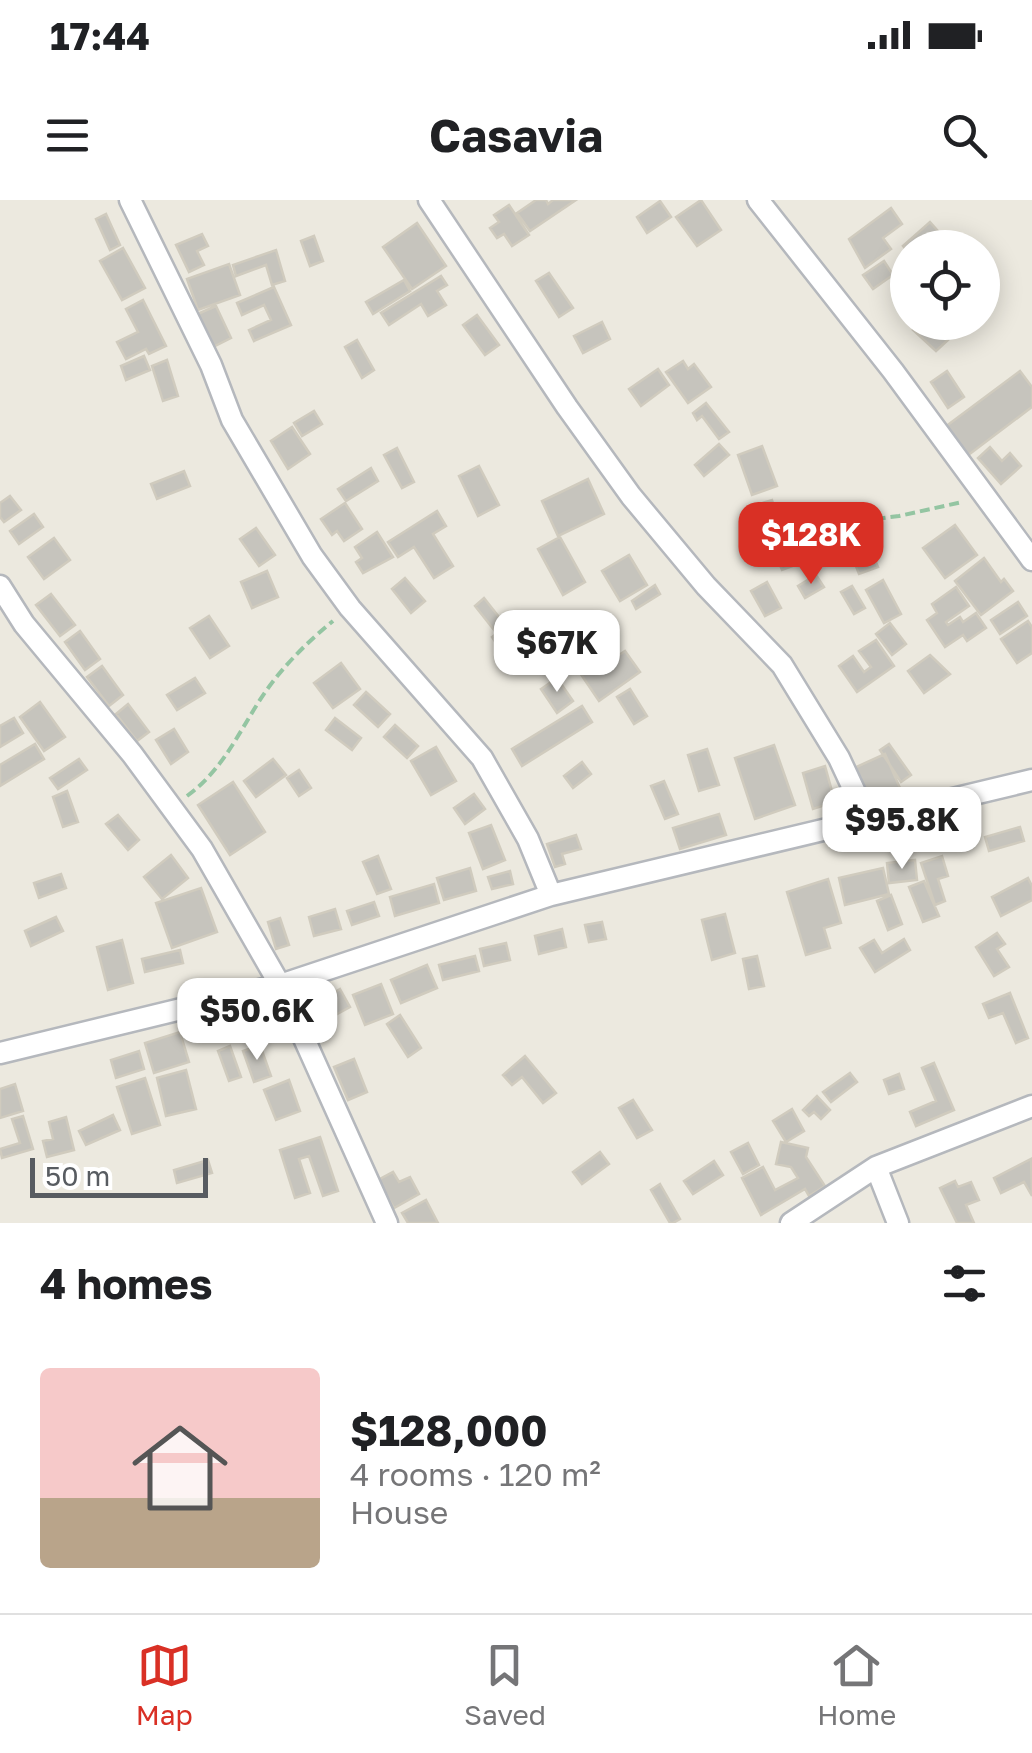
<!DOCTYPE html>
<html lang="en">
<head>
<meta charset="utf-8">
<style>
  body { margin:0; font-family:"Golos Text",sans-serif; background:#f2f2f2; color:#202124; height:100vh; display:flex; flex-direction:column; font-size:38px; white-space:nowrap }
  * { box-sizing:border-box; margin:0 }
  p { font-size:32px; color:#757577 }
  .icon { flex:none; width:55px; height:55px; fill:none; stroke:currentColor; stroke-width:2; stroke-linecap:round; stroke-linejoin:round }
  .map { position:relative; height:1023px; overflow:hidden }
  .panel { display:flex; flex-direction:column; background:#fff; flex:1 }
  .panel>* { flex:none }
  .tools { position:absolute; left:890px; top:30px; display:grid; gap:20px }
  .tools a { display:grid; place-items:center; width:110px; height:110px; border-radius:50%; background:#fff; box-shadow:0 5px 25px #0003; font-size:50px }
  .scale { position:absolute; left:30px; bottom:25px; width:178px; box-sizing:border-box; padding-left:10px; border:5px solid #585c61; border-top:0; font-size:28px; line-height:35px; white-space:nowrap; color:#585c61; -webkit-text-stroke:8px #fff; paint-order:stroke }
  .price { position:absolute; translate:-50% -85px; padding:0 22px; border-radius:20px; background:#fff; color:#222; font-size:32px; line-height:65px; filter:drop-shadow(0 2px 5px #0008) }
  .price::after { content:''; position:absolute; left:50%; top:60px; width:30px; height:22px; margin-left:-15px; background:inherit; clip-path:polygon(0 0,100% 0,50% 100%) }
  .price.current { background:#d93025; color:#fff }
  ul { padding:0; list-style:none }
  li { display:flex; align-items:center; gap:30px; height:250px; padding:0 40px }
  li+li { border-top:2px solid #e0e0e0 }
  li span { display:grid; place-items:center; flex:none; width:280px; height:200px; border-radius:10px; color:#555 }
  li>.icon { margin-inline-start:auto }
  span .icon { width:120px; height:120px; fill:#fffc; stroke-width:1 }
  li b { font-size:42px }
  h2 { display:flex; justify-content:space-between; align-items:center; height:120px; padding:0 40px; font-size:42px }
  .status { display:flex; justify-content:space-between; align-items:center; height:70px; padding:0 50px; background:#fff; direction:ltr }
  .status svg { height:28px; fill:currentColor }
  header { display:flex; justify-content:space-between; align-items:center; height:130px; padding:0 40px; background:#fff; font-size:45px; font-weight:700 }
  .menu { display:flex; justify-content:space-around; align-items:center; height:140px; border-top:2px solid #e0e0e0; background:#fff; font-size:28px; color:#757577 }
  .menu a { display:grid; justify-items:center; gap:5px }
  .menu .current { color:#d93025 }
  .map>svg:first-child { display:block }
  .building { fill:#c6c4bd; stroke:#d0cbbe; stroke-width:2.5 }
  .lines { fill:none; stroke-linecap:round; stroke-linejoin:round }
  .street-casing { stroke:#b5b8bd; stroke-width:25 }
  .path { stroke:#94c5a2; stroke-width:4; stroke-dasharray:10 5; stroke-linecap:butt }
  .street { stroke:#fff; stroke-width:20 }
</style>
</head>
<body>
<div class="status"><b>17:44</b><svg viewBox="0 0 49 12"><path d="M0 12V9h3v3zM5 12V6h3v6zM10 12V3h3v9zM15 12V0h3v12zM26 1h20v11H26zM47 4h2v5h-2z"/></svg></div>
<header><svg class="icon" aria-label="menu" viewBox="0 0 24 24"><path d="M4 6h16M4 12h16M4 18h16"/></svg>Casavia<svg class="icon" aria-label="search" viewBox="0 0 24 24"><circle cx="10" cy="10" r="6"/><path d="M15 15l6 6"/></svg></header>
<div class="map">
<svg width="1032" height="1023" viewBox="0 0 1032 1023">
  <rect width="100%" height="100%" fill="#ece9df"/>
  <path class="building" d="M536,0H546L548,4L553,0H576L530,31L517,13Z
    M701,0L721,30L697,46L676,17Z
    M660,1L671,17L647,33L637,17Z
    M509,5L529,35L512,46L504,34L497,38L490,28L499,22L494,15Z
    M891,8L902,24L883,38L891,49L865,68L849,39Z
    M106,14L120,45L110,50L96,19Z
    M930,22L953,48H908V52L903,46Z
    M417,23L446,66L412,89L383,47Z
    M202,34L208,46L197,51L204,65L189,72L176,45Z
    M314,36L323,61L310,66L301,41Z
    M123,48L145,88L122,100L100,61Z
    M276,50L285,81L272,85L266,65L236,76L233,65Z
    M884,61L893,75L873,89L863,75Z
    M229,64L240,95L198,110L187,79Z
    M549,73L573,108L559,117L536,81Z
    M441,76L447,85L437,91L446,105L428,116L421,104L389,125L381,113Z
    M404,80L410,91L373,114L366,102Z
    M274,87L291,125L254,141L249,130L271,120L264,105L242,115L237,103Z
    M143,100L166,146L149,154L146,149L126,159L117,142L138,132L126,109Z
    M216,106L231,138L209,149L193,116Z
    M477,115L499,145L485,155L463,125Z
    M602,122L610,139L583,153L574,136Z
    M920,122H929L948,140L936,151L913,130Z
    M357,140L374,170L362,178L345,147Z
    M144,156L150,170L126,180L121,166Z
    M167,160L178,196L163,201L152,166Z
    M683,161L688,169L694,164L711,187L688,203L666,172Z
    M658,169L669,185L641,206L629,189Z
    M947,171L964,197L948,208L931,182Z
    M1020,171L1032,187V207L967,256L945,227Z
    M706,203L729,232L719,239L702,216L697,220L693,213Z
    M314,211L322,224L302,236L294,223Z
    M292,227L310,254L288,269L271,241Z
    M719,244L729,255L704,276L695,265Z
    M762,246L777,286L752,295L738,255Z
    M990,247L1002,261L1010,253L1021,266L1001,284L978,258Z
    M397,248L414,282L402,288L384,255Z
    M479,266L499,305L478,316L459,276Z
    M371,268L378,281L346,301L338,289Z
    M184,271L190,286L157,299L151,284Z
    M588,279L604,314L558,336L542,301Z
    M10,296L21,310L4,322L0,317V303Z
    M772,300L779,323L763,328L756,305Z
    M345,303L362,329L344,341L337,331L332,335L321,319Z
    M437,311L446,326L433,334L453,366L434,378L414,347L398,357L388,342Z
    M34,314L43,327L19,344L10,331Z
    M955,325L977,355L945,378L923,348Z
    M256,328L275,355L259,366L240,339Z
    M377,332L393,357L363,373L356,362L362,358L355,347Z
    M786,335L798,364L782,370L770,341Z
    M560,337L585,382L563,395L538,349Z
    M54,338L70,360L44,379L28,357Z
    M866,339L878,367L859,374L848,346Z
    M629,355L647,385L620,401L602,371Z
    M984,358L1001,382L1004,379L1013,391L981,415L955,381Z
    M267,371L278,397L252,408L241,382Z
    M816,375L824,387L805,398L798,386Z
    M405,378L425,401L411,413L392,389Z
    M883,380L901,414L884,423L866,390Z
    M767,382L781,408L765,416L751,391Z
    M655,385L660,394L636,409L632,401Z
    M852,386L865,408L854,414L841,392Z
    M956,387L969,406L946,422L948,425L960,417L963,422L976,413L986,428L967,441L963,435L945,447L927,420L937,413L932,404Z
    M51,394L75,425L60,436L36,405Z
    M484,398L503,422L494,430L475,406Z
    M1018,402L1027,416L1000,434L991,420Z
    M209,416L229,446L210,458L190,428Z
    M1028,421L1032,427V453L1017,463L1001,439Z
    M890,423L906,444L892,455L876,434Z
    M507,426L530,459L514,470L492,437Z
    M80,431L100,459L85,470L65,442Z
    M876,440L894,466L857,492L839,466L853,456L864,472L871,467L859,451Z
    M625,451L640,472L599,501L576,467L595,453L604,465Z
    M930,455L950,474L924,493L908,471Z
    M341,463L360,489L333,508L314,483Z
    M102,466L123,495L109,506L87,477Z
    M195,478L205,493L177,510L167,495Z
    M557,478L573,501L557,513L541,489Z
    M630,489L647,516L634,524L617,497Z
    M366,492L390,514L378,527L354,505Z
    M40,502L65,537L44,551L20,517Z
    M128,504L149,532L137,541L116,514Z
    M582,506L592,522L522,566L512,549Z
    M14,518L23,533L0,547V526Z
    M335,518L361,538L352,550L326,530Z
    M395,525L418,546L407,558L384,537Z
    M174,529L188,552L171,564L156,540Z
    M35,544L44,559L0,586V565Z
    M889,544L911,575L901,582L880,550Z
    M774,545L795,605L755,619L735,558Z
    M436,547L456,581L431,595L411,561Z
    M707,549L719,585L699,591L688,555Z
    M885,554L900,588L869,601L854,568Z
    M79,559L87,570L58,589L50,578Z
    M273,559L286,575L256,597L244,581Z
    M582,562L591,574L573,588L564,576Z
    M825,566L835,602L813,609L803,573Z
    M299,570L311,588L299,596L287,578Z
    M664,581L678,614L665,619L651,586Z
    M233,582L265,632L230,655L198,605Z
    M67,591L78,622L63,627L53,597Z
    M474,594L485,609L465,624L454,608Z
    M719,614L726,635L680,649L673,628Z
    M118,615L139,640L128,650L106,624Z
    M491,625L505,660L483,669L469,633Z
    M1020,627L1024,641L989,651L985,637Z
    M576,635L581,649L562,654L565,664L555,667L547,644Z
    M171,655L188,678L162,699L144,677Z
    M378,656L391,689L377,694L363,662Z
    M942,656L948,676L938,679L945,701L935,705L921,663Z
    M915,660L917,680L889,683L887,663Z
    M470,668L476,691L444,700L437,678Z
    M883,668L889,694L845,705L839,678Z
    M510,671L513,684L492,689L488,677Z
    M61,674L66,688L39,698L34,683Z
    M1028,678L1032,686V700L1001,716L992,697Z
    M828,679L841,723L824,728L830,748L806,755L787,692Z
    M924,681L939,716L923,722L909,687Z
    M434,684L439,703L395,716L390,697Z
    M201,688L217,732L172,748L156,703Z
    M891,695L902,724L888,730L877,701Z
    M374,702L379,716L352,725L347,711Z
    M335,709L341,729L314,736L309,717Z
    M725,714L735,753L712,760L702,720Z
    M56,717L63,731L31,746L25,731Z
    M280,718L289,745L276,749L268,722Z
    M602,722L606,739L589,742L585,725Z
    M562,729L566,747L539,754L535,736Z
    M997,733L1005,744L997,749L1009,767L994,776L976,747Z
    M904,739L910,750L875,772L860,748L874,740L882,753Z
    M122,740L133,783L108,790L97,747Z
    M506,743L510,760L484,766L480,749Z
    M180,750L183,763L145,772L142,759Z
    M475,756L479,771L443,780L439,765Z
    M757,756L764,786L749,789L743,759Z
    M427,765L437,788L401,803L391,780Z
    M381,784L393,814L365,825L353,795Z
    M340,789L350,807L317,825L312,815L336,802L332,794Z
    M1010,793L1028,838L1016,843L1003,813L989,818L983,804Z
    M400,815L421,848L408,857L387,824Z
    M180,832L189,862L154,873L145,843Z
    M260,845L271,876L254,882L243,851Z
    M230,846L241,877L229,881L218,851Z
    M139,851L144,869L116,878L111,860Z
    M525,856L556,893L543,903L522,877L512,885L503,875Z
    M354,859L367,892L348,900L334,867Z
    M934,863L954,910L916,926L910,912L936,901L922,868Z
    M186,870L196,909L166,916L157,878Z
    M850,873L857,882L831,902L823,892Z
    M899,874L904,889L889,894L884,880Z
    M145,878L160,925L132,934L117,887Z
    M289,880L300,911L276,920L264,890Z
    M15,884L23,911L0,918V889Z
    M817,896L830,910L821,919L814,912L809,916L803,910Z
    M633,900L652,930L637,938L619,908Z
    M792,909L804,931L786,942L773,921Z
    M113,915L120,930L86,945L79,931Z
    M23,916L33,949L2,958L0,949L20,943L12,919Z
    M66,917L74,950L47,957L43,941L53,939L49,922Z
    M320,937L338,991L323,996L309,956L299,959L310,993L295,998L280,950Z
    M781,942L808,948L806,957L825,986L809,996L805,989L761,1015L742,978L763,967L775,990L798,978L791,967L776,964Z
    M748,943L759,965L743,974L731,952Z
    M600,952L609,964L582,984L573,972Z
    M1031,959L1032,996L1024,982L1001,993L994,978Z
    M208,960L212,973L177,983L174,970Z
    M714,961L723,975L693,994L684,981Z
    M393,972L399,982L410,977L419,994L394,1008L378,980Z
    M955,981L958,987L971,982L979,1000L966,1005L974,1023H957L940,988Z
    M660,984L680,1019L673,1023H670L651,990Z
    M426,1000L438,1023H408L402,1013Z"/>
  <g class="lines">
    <g class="street-casing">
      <path id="street" d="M130,0L211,165L232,220L312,356L350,408L482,558L528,639L551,695
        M429,0L567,207L631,296L706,386L782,465L839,558L867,618
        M758,0L893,171L1032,360
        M0,386L24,424L132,554L202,649L280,785L387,1023
        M0,853L280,785L551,695L1032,580
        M876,967L898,1023
        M791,1023L876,967L1032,906"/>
    </g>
    <path class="path" d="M804,339L843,323L899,316L962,302
      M187,596C221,571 236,538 258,503C278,471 305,444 333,421"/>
    <use href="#street" class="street"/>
  </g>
</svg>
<div class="tools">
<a><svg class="icon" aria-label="locate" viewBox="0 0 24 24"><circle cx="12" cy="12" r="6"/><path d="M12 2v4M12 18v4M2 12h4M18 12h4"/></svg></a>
</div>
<div class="scale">50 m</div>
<b class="price current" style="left:811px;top:387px">$128K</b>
<b class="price" style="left:557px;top:495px">$67K</b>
<b class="price" style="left:902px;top:672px">$95.8K</b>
<b class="price" style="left:257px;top:863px">$50.6K</b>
</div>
<section class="panel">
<h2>4 homes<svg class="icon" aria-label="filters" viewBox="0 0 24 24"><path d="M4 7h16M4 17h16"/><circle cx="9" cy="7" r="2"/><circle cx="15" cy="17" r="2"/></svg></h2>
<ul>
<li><span style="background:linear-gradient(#f6c9c9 65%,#b9a48a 0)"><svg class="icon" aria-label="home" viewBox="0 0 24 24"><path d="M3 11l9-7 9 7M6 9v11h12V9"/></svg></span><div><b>$128,000</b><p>4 rooms · 120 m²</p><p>House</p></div></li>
</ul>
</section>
<nav class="menu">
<a class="current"><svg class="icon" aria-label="map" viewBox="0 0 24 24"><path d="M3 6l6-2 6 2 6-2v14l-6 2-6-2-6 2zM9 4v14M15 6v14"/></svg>Map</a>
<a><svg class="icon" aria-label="saved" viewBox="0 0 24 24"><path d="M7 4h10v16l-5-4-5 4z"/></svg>Saved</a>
<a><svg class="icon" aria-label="home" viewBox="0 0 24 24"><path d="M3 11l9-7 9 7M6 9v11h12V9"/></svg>Home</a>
</nav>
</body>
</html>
